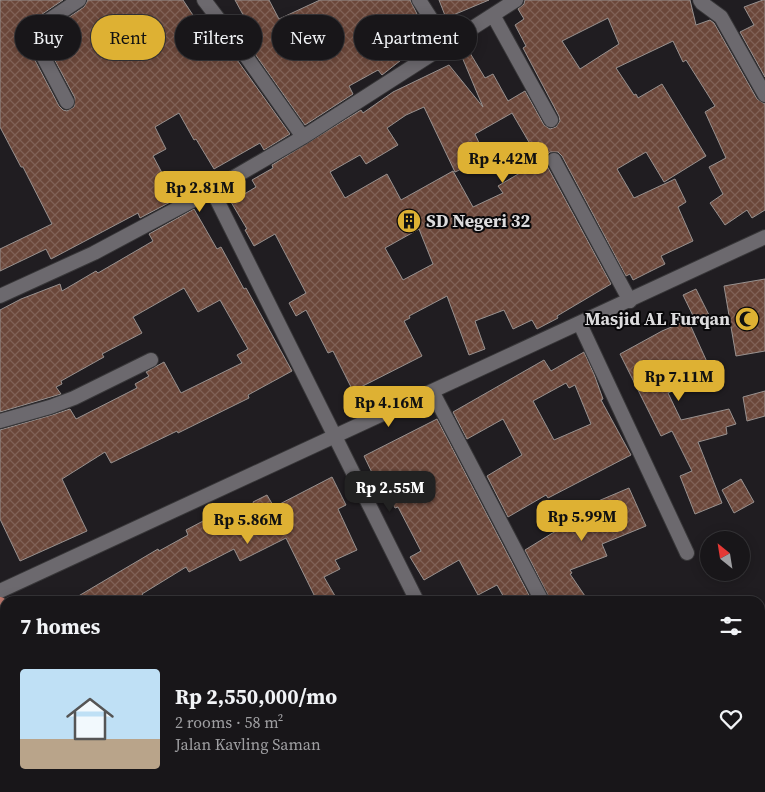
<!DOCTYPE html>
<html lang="en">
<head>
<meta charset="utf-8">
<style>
  body { margin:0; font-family:"Source Serif 4",serif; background:#211f22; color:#f1f3f6; height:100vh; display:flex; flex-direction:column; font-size:19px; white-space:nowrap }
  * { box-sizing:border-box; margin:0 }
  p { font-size:16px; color:#9f9fa2 }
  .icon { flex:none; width:28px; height:28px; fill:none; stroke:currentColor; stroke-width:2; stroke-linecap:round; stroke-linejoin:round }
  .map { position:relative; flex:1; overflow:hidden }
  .side { position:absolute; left:0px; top:596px; width:765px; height:196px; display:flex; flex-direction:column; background:#181619; border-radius:15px 15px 0 0; box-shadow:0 2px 12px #0003,0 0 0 1px #363538 }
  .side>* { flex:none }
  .banner { position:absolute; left:15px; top:15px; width:500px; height:45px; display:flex; gap:10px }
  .needle { width:32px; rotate:330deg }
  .tools { position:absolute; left:700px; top:531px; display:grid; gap:10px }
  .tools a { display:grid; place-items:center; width:50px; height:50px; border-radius:50%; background:#181619; box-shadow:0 2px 12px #0003,0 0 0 1px #363538; font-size:25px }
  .price { position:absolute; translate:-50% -42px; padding:0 11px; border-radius:10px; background:#deb133; color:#111; font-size:16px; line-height:32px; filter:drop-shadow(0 1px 2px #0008) }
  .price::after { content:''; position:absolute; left:50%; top:30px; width:15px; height:11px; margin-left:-8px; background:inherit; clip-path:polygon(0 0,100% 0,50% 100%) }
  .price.on { background:#222; color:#fff }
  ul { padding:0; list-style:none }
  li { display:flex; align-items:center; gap:15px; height:125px; padding:0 20px }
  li+li { border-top:1px solid #363538 }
  li span { display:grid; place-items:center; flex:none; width:140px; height:100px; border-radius:5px; color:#555 }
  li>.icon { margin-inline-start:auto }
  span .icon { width:60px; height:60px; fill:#fffc; stroke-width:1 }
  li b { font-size:21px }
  h2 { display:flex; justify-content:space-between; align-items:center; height:60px; padding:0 20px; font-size:21px }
  .chip { padding:0 18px; border-radius:22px; background:#181619; box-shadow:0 2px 12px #0003,0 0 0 1px #363538; font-size:18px; line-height:45px }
  .chip.on { background:#deb133; color:#111 }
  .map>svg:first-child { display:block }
  .building { fill:url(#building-cross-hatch); stroke:#98918f; fill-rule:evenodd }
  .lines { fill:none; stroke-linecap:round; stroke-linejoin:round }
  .minor-casing { stroke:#383739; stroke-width:16 }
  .primary-casing { stroke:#383739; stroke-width:16 }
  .minor { stroke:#6c696e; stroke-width:14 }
  .primary { stroke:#bc786d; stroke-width:14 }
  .labels { text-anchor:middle; stroke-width:4; stroke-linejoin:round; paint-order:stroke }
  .poi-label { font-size:18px; font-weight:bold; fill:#dddcde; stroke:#09080a; text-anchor:start }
</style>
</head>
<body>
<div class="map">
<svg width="765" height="792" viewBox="0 0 765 792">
  <defs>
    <pattern id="building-cross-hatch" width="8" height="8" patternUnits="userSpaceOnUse" patternTransform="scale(1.25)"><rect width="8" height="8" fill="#6b473a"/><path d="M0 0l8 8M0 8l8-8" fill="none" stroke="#806156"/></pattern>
  </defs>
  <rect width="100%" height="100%" fill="#201d21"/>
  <path class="building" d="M0,0H63L32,21L26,30L25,35L28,47L59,106L63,110L67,111L74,107L75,98L44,40V34L84,7L88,0H183L210,41L220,36L290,134L264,150L260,143L214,169L196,139L194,140L179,113L155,127L166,149L153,156L176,199L140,218L138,213L51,259L46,249L0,271V249L52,224L23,167H21L0,127Z
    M235,0H269L279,19L320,0H410L417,14L411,18L428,39L382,75L378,70L349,86L353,94L305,125L236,27L247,22Z
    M439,0H489L446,18Z
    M525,0H690L696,25L710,20L714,23L757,99L765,104V210L752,218L747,210L725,225L710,203L723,194L709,167L726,158L705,112L715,106L686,60L683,62L673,41L616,68L634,95L636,94L638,98L662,84L706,156L664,182L646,152L617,169L634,198L675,179L686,202L678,207L693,241L661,256L665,264L633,280L630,274L626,276L562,156L558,152H550L546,156V164L611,284L557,316L558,318L537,329L532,320L513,329L504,310L475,321L485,349L469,355L447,296L409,316L410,318L404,321L422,356L353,391L333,351L328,353L306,310L296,316L289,303L306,293L275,234L254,246L245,230L247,229L231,202L256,187L252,180L273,168L272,165L361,110L363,113L393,92L449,65L483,107L462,57L470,53L485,78L493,74L508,101L525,91L544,125L550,129L556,127L560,121L559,116L523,48L526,46L515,25L524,19L518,9L524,4ZM608,18L619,44L580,69L562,41ZM424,107L455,172L486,158L475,134L512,113L540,161L498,186L503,193L473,207L453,171L401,200L387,174L345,198L330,172L360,155L366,164L398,145L387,128L406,115ZM419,229L433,264L403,280L385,248Z
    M763,0H765V77L740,32L754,25L744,7Z
    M194,209L217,249L221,247L244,289L246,288L292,371L248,395L249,398L178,433L177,431L111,463L105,452L62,479L87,531L20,561L0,519V430L52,415L70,409L76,419L137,388L135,384L149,376L146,372L164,362L181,393L242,363L237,355L248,349L220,300L198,312L184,288L133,317L142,333L102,354L104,357L61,381L62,384L56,387L61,394L0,412V310L21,299L60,284L62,291L96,271L98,273L153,241L149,234Z
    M765,279V351L736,356L724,286Z
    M696,289L710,317L697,324L683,295Z
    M688,320L712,373L668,393L681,420L729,409L736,424L726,427L727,434L698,442L722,503L695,514L680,476L692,471L672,431L661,436L620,354L662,331Z
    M584,352L594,374L603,399L601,400L631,455L548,498L546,495L508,517L487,476L522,455L503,419L467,439L453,412L544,360L551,371ZM566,383L569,388L575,385L591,424L554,440L533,401Z
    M765,391V416L747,421L743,397Z
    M437,419L532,601H506L497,585L478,595L459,560L424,580L410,557L421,551L398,507L395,508L380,479L376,481L364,456Z
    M332,477L346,505L338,509L357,550L335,560L340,569L324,577L338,601H317L286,538L240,561L234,549L189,572L186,567L142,594L146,601H70L158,549L159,551L188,535L186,530L205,520L208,525L218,520L219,523L254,505L253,502L267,495L274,507Z
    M741,479L754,502L734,513L722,490Z
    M629,488L646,526L602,544L607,556L570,570L572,573L570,574L585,596L577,601H551L525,550L559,529L558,525L561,523L558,518Z"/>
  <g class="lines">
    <g class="minor-casing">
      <path id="minor" d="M204,0L236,42L303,137
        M419,0L448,45
        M700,0L702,3L721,17L765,95
        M493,15L551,120
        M67,102L36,43L34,34L37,28L79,0
        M554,160L630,301
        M0,296L94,253L212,190
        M580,324L687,553
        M432,391L542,601
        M0,421L50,407L74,398L151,360
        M0,591L765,237
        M417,601L212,190L303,137L516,0
        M0,688L5,684
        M743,788L745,792
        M174,792L181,788"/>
    </g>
    <g class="primary-casing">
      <path id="primary" d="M0,604L5,610
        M0,656L5,663
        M103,788L107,792
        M143,788L147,792"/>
    </g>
    <use href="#minor" class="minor"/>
    <use href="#primary" class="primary"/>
  </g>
  <defs>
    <g id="building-disc" transform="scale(1.25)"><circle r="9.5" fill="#deb133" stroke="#09080a"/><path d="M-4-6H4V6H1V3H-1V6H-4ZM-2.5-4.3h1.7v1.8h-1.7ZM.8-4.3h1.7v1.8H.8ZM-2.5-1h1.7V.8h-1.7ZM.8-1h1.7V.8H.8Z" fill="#111"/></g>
    <g id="mosque-disc" transform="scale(1.25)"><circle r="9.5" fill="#deb133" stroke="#09080a"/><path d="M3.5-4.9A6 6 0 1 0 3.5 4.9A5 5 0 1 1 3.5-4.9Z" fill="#111"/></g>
  </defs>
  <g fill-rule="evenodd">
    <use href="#building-disc" x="409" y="221"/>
    <use href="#mosque-disc" x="747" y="319"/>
  </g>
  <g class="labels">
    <g class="poi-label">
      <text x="426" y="227">SD Negeri 32</text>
      <text x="730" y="325" text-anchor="end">Masjid AL Furqan</text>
    </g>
  </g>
</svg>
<div class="tools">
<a><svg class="needle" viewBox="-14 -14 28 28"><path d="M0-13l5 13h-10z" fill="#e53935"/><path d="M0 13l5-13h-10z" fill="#9f9fa2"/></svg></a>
</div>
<b class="price" style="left:503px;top:184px">Rp 4.42M</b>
<b class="price" style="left:200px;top:213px">Rp 2.81M</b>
<b class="price" style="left:679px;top:402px">Rp 7.11M</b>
<b class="price" style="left:389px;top:428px">Rp 4.16M</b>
<b class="price on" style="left:390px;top:513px">Rp 2.55M</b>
<b class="price" style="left:582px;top:542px">Rp 5.99M</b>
<b class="price" style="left:248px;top:545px">Rp 5.86M</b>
<div class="banner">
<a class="chip">Buy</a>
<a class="chip on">Rent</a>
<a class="chip">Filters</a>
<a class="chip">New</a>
<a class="chip">Apartment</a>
</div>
<section class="side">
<h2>7 homes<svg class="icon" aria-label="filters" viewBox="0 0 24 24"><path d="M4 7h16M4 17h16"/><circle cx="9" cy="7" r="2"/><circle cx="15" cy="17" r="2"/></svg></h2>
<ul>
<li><span style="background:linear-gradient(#bfe0f5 70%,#b9a48a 0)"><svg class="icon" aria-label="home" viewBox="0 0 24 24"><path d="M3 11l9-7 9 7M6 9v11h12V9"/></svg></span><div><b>Rp 2,550,000/mo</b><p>2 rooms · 58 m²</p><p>Jalan Kavling Saman</p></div><svg class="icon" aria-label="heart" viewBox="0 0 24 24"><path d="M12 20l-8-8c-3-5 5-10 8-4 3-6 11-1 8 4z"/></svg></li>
</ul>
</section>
</div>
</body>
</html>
